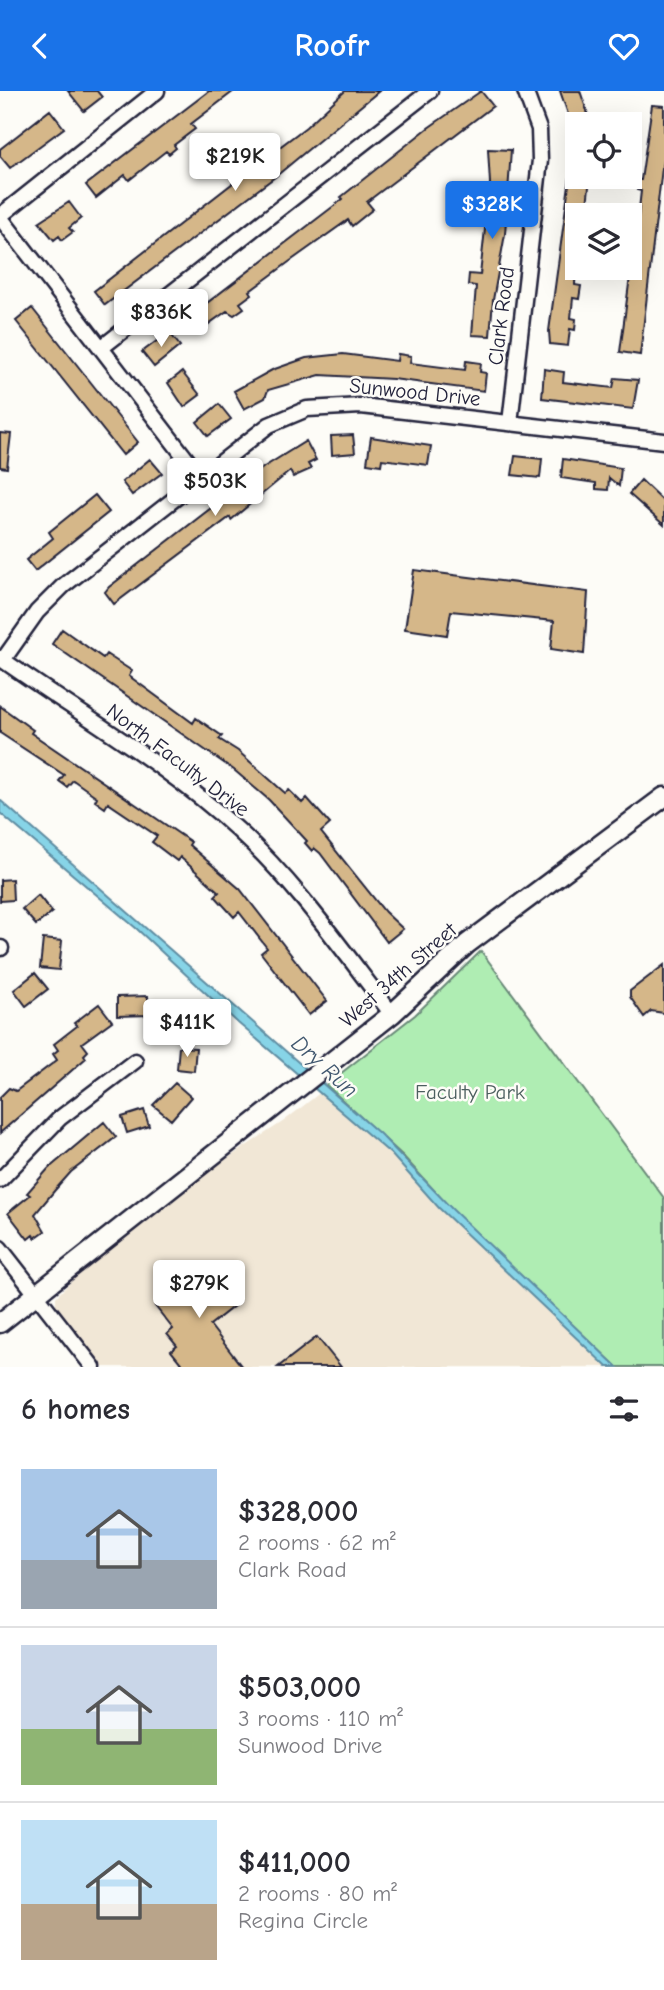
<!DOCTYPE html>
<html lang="en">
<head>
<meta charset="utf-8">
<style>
  body { margin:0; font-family:"Comic Neue",sans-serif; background:#f2f2f3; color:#2b2b33; height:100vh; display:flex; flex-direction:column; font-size:26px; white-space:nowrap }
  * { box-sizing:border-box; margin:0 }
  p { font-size:23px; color:#7c7c81 }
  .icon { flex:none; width:38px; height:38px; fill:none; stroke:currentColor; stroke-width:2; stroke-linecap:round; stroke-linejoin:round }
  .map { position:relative; height:1276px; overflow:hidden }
  .panel { display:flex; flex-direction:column; background:#fff; flex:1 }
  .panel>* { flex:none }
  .tools { position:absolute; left:565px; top:21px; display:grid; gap:14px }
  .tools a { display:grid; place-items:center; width:77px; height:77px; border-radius:0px; background:#fff; box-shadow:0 7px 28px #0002; font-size:35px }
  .price { position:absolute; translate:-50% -60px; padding:0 16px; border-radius:7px; background:#fff; color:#222; font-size:23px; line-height:46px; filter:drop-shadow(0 2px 4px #0008) }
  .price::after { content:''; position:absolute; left:50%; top:42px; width:21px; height:16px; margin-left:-10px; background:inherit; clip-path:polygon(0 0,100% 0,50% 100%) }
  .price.current { background:#1a73e8; color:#fff }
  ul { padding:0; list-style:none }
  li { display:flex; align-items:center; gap:21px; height:175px; padding:0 21px }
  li+li { border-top:2px solid #e1e1e2 }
  li span { display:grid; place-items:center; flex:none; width:196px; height:140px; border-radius:0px; color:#555 }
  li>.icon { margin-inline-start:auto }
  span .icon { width:84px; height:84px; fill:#fffc; stroke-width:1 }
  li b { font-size:30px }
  h2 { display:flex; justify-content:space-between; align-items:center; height:84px; padding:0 21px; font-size:30px }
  header { display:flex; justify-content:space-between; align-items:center; height:91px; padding:0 21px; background:#1a73e8; color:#fff; font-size:32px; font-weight:800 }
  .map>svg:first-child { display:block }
  .built { fill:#f1e7d6 }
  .green { fill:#afedb3; stroke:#688877; stroke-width:2 }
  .water { fill:#87d4e7; stroke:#5f8da2; stroke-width:2 }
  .building { fill:#d5b789; stroke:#22223b; stroke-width:2 }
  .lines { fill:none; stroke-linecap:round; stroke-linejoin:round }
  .minor-casing { stroke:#22223b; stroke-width:19 }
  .tertiary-casing { stroke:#22223b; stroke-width:23 }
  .minor { stroke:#fdfcf7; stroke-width:14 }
  .tertiary { stroke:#fdfcf7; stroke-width:18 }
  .labels { text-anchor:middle; stroke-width:5; stroke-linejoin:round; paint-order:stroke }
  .street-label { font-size:21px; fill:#22223b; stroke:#fdfcf7 }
  .park-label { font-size:21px; fill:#4c5f5f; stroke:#fdfcf7 }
  .water-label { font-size:23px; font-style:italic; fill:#40576f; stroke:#fdfcf7 }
</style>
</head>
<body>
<header><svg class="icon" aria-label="back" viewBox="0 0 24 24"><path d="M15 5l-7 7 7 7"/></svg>Roofr<svg class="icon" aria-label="heart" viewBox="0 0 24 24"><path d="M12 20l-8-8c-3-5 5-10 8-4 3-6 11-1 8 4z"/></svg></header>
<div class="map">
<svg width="664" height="1276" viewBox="0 0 664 1276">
  <rect width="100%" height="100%" fill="#fdfcf7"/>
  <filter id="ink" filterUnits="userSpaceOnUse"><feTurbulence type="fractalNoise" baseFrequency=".0143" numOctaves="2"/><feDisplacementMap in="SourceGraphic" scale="14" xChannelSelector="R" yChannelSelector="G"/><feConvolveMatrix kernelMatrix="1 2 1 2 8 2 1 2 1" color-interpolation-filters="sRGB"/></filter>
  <g filter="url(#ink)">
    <path class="built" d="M321,1001L392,1063L439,1117L607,1276H103L56,1216V1206L97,1164L193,1090L284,1030Z"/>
    <path class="green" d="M481,860L664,1107V1276H617L452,1119L403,1065L326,994L415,924Z"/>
    <path class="water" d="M0,709L380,1043L453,1119L617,1276H607L439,1117L391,1063L238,932L137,838L0,722Z"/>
    <path class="building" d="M68,0H97L102,6L84,20Z
      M209,0H234L191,33L195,38L174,54L176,57L169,63L166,60L129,89L125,84L96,107L86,94Z
      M345,0H379L275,86L105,214L94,200L247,81L244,77L254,69L257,73L306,36Z
      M481,0L493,15L372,107L367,111L373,118L352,135L348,129L289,171L250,200L252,203L240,212L244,217L234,224L227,220L196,242L186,228L343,108L341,106L428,37Z
      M560,0H580L588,23L578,27V52Z
      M652,14L664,15V60L640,264L620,261L636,140L630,139V126L638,127L641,100L637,99L638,89H641Z
      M50,19L64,37L10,77L0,65V58Z
      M488,58L511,59L505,143L493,209L490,245L472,244L476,195L468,194L469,183L480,184L490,92Z
      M570,86H590L586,124H578L575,194L581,195L579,208L573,207L571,227L576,228L575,239L570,238L568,255L550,253L549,240Z
      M69,111L81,127L69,137L73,141L62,149L59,145L54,149L39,131Z
      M32,217L138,351L123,364L16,230Z
      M169,241L180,255L154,276L142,261Z
      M343,263L397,270L398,263L411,265L410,272L465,279L466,270L481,272L480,281L486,282L484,300L393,288L320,284L268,299L265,307L244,318L234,300L272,279L306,267Z
      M544,278L564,281L563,291L613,297L615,287L638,289L633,318L542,307Z
      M182,281L200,304L184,316L168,292Z
      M219,313L231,328L208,345L197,331Z
      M0,342L11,343L7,377L0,376Z
      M353,344L355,362L332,364L331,345Z
      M371,346L431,355L428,374L382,368L381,374L367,372Z
      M306,350L316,369L308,373L311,378L293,386L290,380L231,429L230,426L114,513L105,501L109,496L264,376Z
      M515,365L542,368L540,387L512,384Z
      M150,368L162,382L132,404L122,391Z
      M563,368L621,377L619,395L609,387L608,399L596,398V392L561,387Z
      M641,389L664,411V434L629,403Z
      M95,404L109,421L35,480L26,469L53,447L49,441Z
      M414,479L588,501L584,563L551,558L554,530L451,520L447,544L405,538Z
      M62,538L103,567L106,563L132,580L129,585L193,632L196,627L222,645L219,648L238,660L285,702L289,699L302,712L307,707L330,733L321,741L385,821L403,838L387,851L320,762L314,757L312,760L305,752L307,750L269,709L234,679L52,553Z
      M0,615L33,639L31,642L191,751L189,754L240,798L327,910L309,924L261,862L267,857L239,821L234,826L215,805L219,801L180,766L177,770L152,751L157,745L108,712L105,717L95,710L97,706L73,689L67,696L59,690L64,684L0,642Z
      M12,788L13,809L0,810V789Z
      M38,804L52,821L36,834L22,818Z
      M43,848L62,850L59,879L40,877Z
      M664,874V922L651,920L644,926L630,906V900Z
      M35,882L48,898L26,915L14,899Z
      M148,905L149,924L117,925V906Z
      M99,913L112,930L82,952L88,960L84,964L86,967L0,1042V1006L9,997L16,1000L57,969L53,963L58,959L54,953L77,935L74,932Z
      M167,913L183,929L169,944L152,928Z
      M179,956L196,957L194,980L177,978Z
      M175,992L191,1006L171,1029L153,1014Z
      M144,1019L149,1035L127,1042L122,1026Z
      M104,1031L116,1046L71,1081L55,1099L35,1123L45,1140L35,1147L33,1144L28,1148L8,1122L30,1104L27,1102L48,1078Z
      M210,1173L239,1211L210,1234L242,1276H184L171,1260L177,1255L167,1243L173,1238L155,1215Z
      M317,1246L341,1276H278Z"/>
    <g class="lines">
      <g class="minor-casing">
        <path id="minor" d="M0,125L157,0
          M0,126L201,387
          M101,257L430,0
          M510,332L540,69L539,38L525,0
          M0,567C79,623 167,673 238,739C297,793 343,860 392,923
          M3,569L37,521L63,495L269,334L307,318L361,315L664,350
          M0,857H1
          M0,1089L60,1027L135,970
          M0,1157L93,1276"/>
      </g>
      <g class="tertiary-casing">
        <path id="tertiary" d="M0,1232L392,923L467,853L664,706"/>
      </g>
      <use href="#minor" class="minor"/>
      <use href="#tertiary" class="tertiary"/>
    </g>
  </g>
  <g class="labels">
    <g class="street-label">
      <text transform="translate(501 225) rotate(-83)" y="7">Clark Road</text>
      <text transform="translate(415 301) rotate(6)" y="7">Sunwood Drive</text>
      <text transform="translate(178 669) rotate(37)" y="7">North Faculty Drive</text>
      <text transform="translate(398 884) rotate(-41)" y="7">West 34th Street</text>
    </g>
    <g class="park-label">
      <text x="470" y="1008">Faculty Park</text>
    </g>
    <g class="water-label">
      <text transform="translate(325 975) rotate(42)" y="8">Dry Run</text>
    </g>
  </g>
</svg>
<div class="tools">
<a><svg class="icon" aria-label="locate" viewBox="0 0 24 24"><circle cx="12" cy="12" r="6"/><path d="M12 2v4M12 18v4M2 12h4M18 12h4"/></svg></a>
<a><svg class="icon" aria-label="layers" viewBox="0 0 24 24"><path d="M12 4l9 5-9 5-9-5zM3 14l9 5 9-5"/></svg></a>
</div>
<b class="price" style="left:235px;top:102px">$219K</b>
<b class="price current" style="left:492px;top:150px">$328K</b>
<b class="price" style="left:161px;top:258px">$836K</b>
<b class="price" style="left:215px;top:427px">$503K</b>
<b class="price" style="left:187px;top:968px">$411K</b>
<b class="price" style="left:199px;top:1229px">$279K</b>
</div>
<section class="panel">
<h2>6 homes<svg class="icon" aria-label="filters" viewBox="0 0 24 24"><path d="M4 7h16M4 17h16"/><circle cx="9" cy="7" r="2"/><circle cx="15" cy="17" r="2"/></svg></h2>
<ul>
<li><span style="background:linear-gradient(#a9c7e8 65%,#9aa5b1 0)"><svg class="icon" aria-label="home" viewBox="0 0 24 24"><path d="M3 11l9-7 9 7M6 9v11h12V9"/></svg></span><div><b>$328,000</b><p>2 rooms · 62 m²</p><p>Clark Road</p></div></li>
<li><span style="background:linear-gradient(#c9d6e8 60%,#8fb573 0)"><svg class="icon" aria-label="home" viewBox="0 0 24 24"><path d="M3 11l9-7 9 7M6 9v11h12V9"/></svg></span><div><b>$503,000</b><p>3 rooms · 110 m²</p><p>Sunwood Drive</p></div></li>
<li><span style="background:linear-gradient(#bfe0f5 60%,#b9a48a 0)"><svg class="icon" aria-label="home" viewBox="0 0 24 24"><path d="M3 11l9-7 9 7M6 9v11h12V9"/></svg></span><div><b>$411,000</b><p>2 rooms · 80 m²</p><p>Regina Circle</p></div></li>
</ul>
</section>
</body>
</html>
